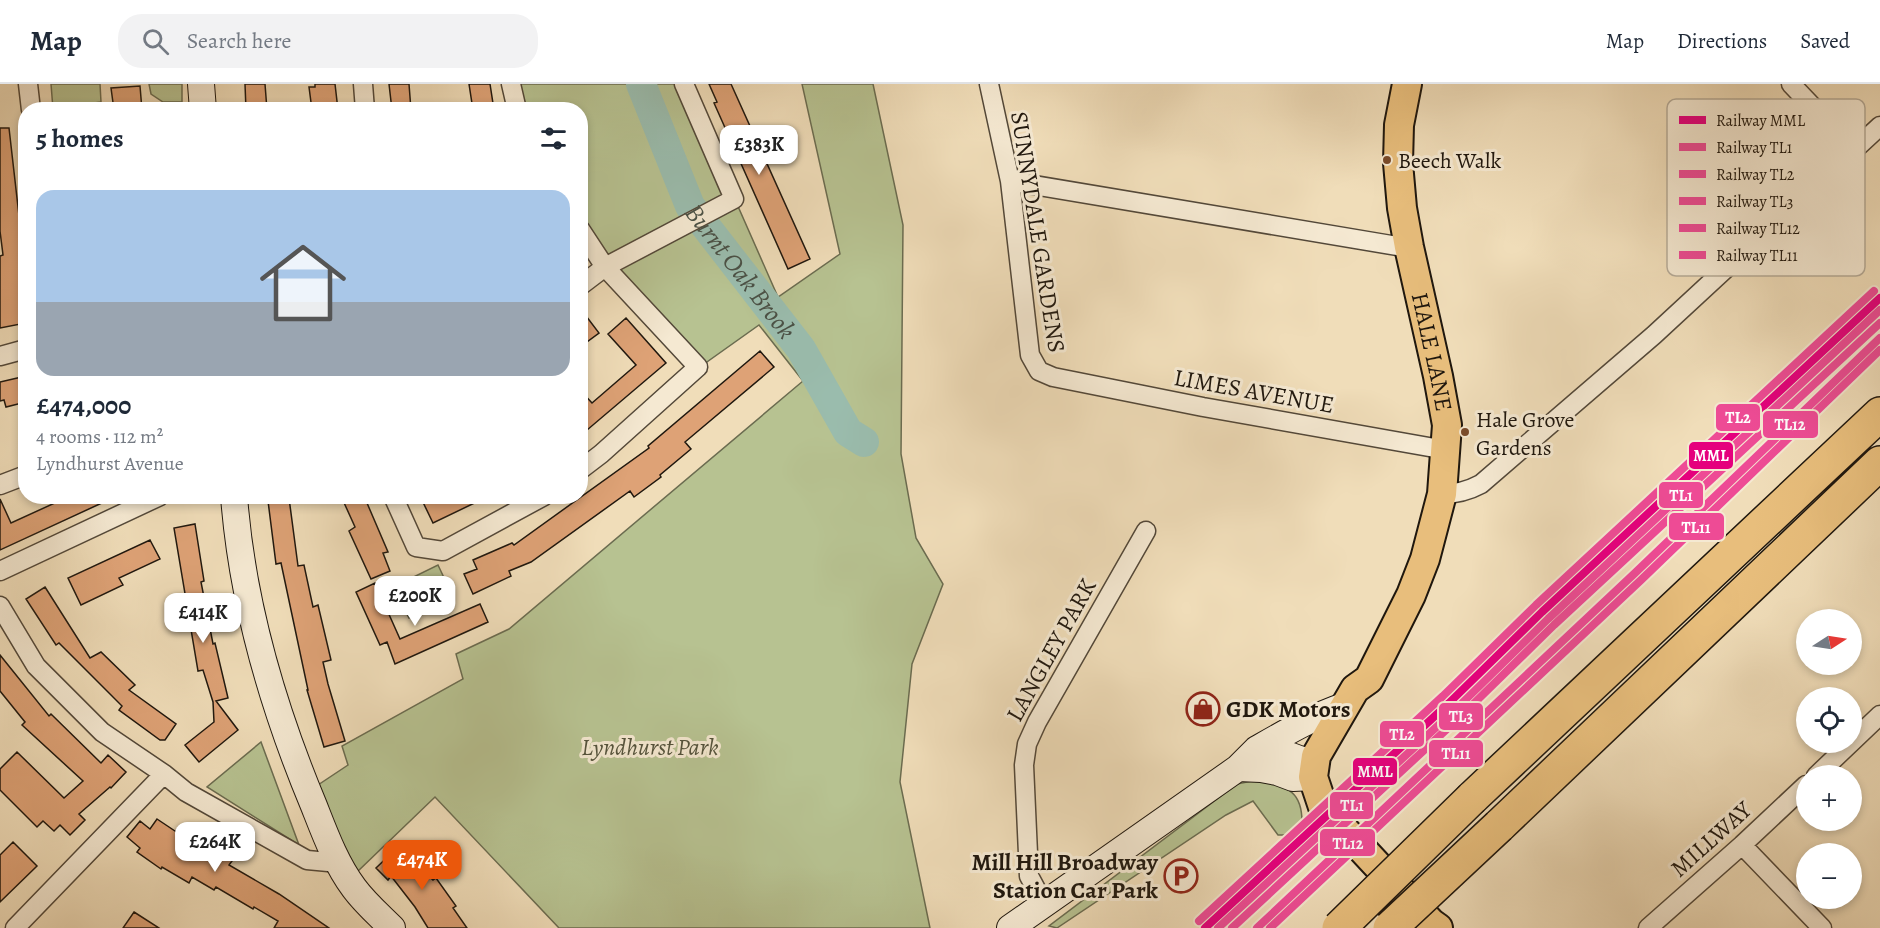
<!DOCTYPE html>
<html lang="en">
<head>
<meta charset="utf-8">
<style>
  body { margin:0; font-family:Alegreya,serif; background:#f2f2f3; color:#1f2937; height:100vh; display:flex; flex-direction:column; font-size:22px; white-space:nowrap }
  * { box-sizing:border-box; margin:0 }
  p { font-size:20px; color:#747a83 }
  .icon { flex:none; width:33px; height:33px; fill:none; stroke:currentColor; stroke-width:2; stroke-linecap:round; stroke-linejoin:round }
  .map { position:relative; flex:1; overflow:hidden }
  .sheet { position:absolute; left:18px; top:18px; width:570px; height:402px; display:flex; flex-direction:column; background:#fff; border-radius:24px; box-shadow:0 3px 9px #0003 }
  .sheet>* { flex:none }
  .needle { width:39px; rotate:78deg }
  .tools { position:absolute; left:1796px; top:525px; display:grid; gap:12px }
  .tools a { display:grid; place-items:center; width:66px; height:66px; border-radius:50%; background:#fff; box-shadow:0 3px 9px #0003; font-size:30px }
  .price { position:absolute; translate:-50% -51px; padding:0 14px; border-radius:12px; background:#fff; color:#222; font-size:20px; line-height:39px; filter:drop-shadow(0 2px 3px #0008) }
  .price::after { content:''; position:absolute; left:50%; top:36px; width:18px; height:14px; margin-left:-9px; background:inherit; clip-path:polygon(0 0,100% 0,50% 100%) }
  .price.current { background:#ea580c; color:#fff }
  ul { padding:0; list-style:none }
  li { display:grid; align-content:center; gap:12px; height:318px; padding:0 18px }
  li+li { border-top:2px solid #e0e1e3 }
  li span { display:grid; place-items:center; height:186px; border-radius:18px; color:#555 }
  li>.icon { margin-inline-start:auto }
  span .icon { width:108px; height:108px; fill:#fffc; stroke-width:1 }
  li b { font-size:26px }
  h2 { display:flex; justify-content:space-between; align-items:center; height:72px; padding:0 18px; font-size:26px }
  header { display:flex; align-items:center; gap:36px; box-sizing:border-box; height:84px; padding:0 30px; background:#fff; border-bottom:2px solid #e0e1e3 }
  header strong { font-size:28px }
  nav { display:flex; gap:33px; margin-inline-start:auto; font-size:21px }
  .search { width:420px; height:54px; background:#f2f2f3; display:flex; align-items:center; gap:15px; box-sizing:border-box; padding:0 21px; border-radius:24px; color:#747a83; font-size:22px }
  .map>svg:first-child { display:block }
  .green { fill:#b7c291; stroke:#6b6c50; stroke-width:1.5 }
  .lines { fill:none; stroke-linecap:round; stroke-linejoin:round }
  .river { stroke:#9abcad; stroke-width:30 }
  .building { fill:#dea276; stroke:#1f170e; stroke-width:1.5 }
  .street-casing { stroke:#534839; stroke-width:21 }
  .secondary-casing { stroke:#1f170e; stroke-width:28 }
  .primary-casing { stroke:#1f170e; stroke-width:32 }
  .highway-casing { stroke:#1f170e; stroke-width:36 }
  .street { stroke:#f5e9d2; stroke-width:18 }
  .secondary { stroke:#f5e9d2; stroke-width:26 }
  .primary { stroke:#e8be7c; stroke-width:28 }
  .highway { stroke:#e8be7c; stroke-width:33 }
  .highway-bridge-casing { stroke:#1f170e; stroke-width:36; stroke-linecap:butt }
  .highway-bridge { stroke:#e8be7c; stroke-width:33 }
  .rail-1-casing { stroke:#f5e9d2; stroke-width:12 }
  .rail-2-casing { stroke:#f5e9d2; stroke-width:12 }
  .rail-3-casing { stroke:#f5e9d2; stroke-width:12 }
  .rail-4-casing { stroke:#f5e9d2; stroke-width:12 }
  .rail-5-casing { stroke:#f5e9d2; stroke-width:12 }
  .rail-6-casing { stroke:#f5e9d2; stroke-width:12 }
  .rail-1 { stroke:#e5007d; stroke-width:8 }
  .rail-2 { stroke:#ee4b95; stroke-width:8 }
  .rail-3 { stroke:#ee4b95; stroke-width:8 }
  .rail-4 { stroke:#ee4b95; stroke-width:8 }
  .rail-5 { stroke:#ee4b95; stroke-width:8 }
  .rail-6 { stroke:#ee4b95; stroke-width:8 }
  .bus-dot { fill:#7a4b2a; stroke:#f5e9d2; stroke-width:2 }
  .labels { text-anchor:middle; stroke-width:6; stroke-linejoin:round; paint-order:stroke }
  .bus-label { font-size:22px; fill:#1f170e; stroke:#f5e9d2; text-anchor:start }
  .street-label { font-size:24px; fill:#1f170e; stroke:#f5e9d2 }
  .poi-label { font-size:24px; font-weight:bold; fill:#1f170e; stroke:#f5e9d2; text-anchor:start }
  .park-label { font-size:24px; font-style:italic; fill:#54533c; stroke:#f5e9d2 }
  .water-label { font-size:26px; font-style:italic; fill:#4a5146; stroke:#f5e9d2 }
  .key { fill:#f5e9d2; stroke:#b5aa97; stroke-width:1.5 }
  .key-label { font-size:16px; fill:#1f170e }
  .line-badge { stroke:#f5e9d2; stroke-width:2 }
  .badge-label { font-size:16px; text-anchor:middle; font-weight:bold; fill:#fff }
</style>
</head>
<body>
<header>
<strong>Map</strong>
<div class="search"><svg class="icon" aria-label="search" viewBox="0 0 24 24"><circle cx="10" cy="10" r="6"/><path d="M15 15l6 6"/></svg>Search here</div>
<nav><a>Map</a><a>Directions</a><a>Saved</a></nav>
</header>
<div class="map">
<svg width="1880" height="844" viewBox="0 0 1880 844">
  <rect width="100%" height="100%" fill="#f0ddb9"/>
  <filter id="stains"><feTurbulence type="fractalNoise" baseFrequency=".00333" numOctaves="4"/><feColorMatrix values="0 0 0 0 .2 0 0 0 0 .09 0 0 0 0 .02 0 0 0 .5 -.17"/></filter>
  <radialGradient id="worn" r=".72"><stop offset=".6" stop-color="#630" stop-opacity="0"/><stop offset="1" stop-color="#630" stop-opacity=".3"/></radialGradient>
  <path class="green" d="M51,0H100L101,18L53,25Z
    M149,0H182V18H163L151,10Z
    M511,0H684L778,213L840,170L802,0H873L903,141L901,370L916,454L943,500L912,580L900,698L930,844H559L435,713L357,788L335,746L318,701L348,681L342,662L463,595L456,570L509,545L803,297L759,241L697,285L581,145L580,26L517,25Z
    M438,481L453,513L409,534L393,503Z
    M261,658L299,761L207,703Z
    M1257,696C1286,703 1303,705 1302,741L1292,751H1278L1253,717L1226,731L1057,844L1049,842L1237,700Z"/>
  <g class="lines">
    <path class="river" id="s1" d="M641,0L690,122L801,265L848,348L864,358"/>
  </g>
  <path class="building" d="M245,0H265L267,26H246Z
    M315,0H335L338,26H312L309,3H315Z
    M389,0H409L411,26H392Z
    M469,0H490L494,26H473Z
    M709,0H731L810,175L788,185L714,19L717,18Z
    M140,2L142,26H114L111,4Z
    M0,44H9L26,193V239L0,244V172L3,171L0,147Z
    M580,224L599,249L580,263Z
    M626,234L666,279L580,352V306L592,319L636,281L608,250Z
    M760,267L774,283L685,358L691,365L660,391L661,393L634,413L630,407L531,478L509,487L511,492L473,510L464,490L477,485L473,476L512,459L514,461L649,364L648,362Z
    M26,292V318L6,323L4,316L0,317V298Z
    M70,412H117L0,466V415L11,439Z
    M341,412H364L388,468L383,469L390,487L371,495L349,447L355,443Z
    M420,412H489L433,439Z
    M289,414L298,482L304,481L313,523L318,521L331,576L323,578L328,600L345,657L324,663L307,606H308L281,479L276,480L268,417Z
    M195,440L204,497L201,498L213,560L215,559L228,614L216,617L238,646L199,678L185,661L214,638L213,618L203,586L198,587L174,444Z
    M150,456L160,475L119,494L123,501L81,521L68,494Z
    M375,499L400,555L480,520L488,538L395,580L387,558L380,561L356,508Z
    M45,503L90,574L101,568L135,601L129,606L176,640L165,656H160L119,626L122,622L59,559L56,561L26,515Z
    M0,571L49,632L51,630L101,679L108,671L126,688L111,704L110,703L79,730L85,736L70,751L60,741L54,747L43,737L37,743L0,706V685L17,668L64,714L83,697L22,641L25,638L0,607Z
    M157,735L178,749L181,744L196,755L232,777L229,781L279,810L329,844H274L278,837L254,823L253,825L216,803L214,806L192,793L189,799L162,783L161,785L137,768L140,764L127,753L140,737L150,745Z
    M13,758L37,782L0,818V771Z
    M399,762L433,796L436,794L456,822L453,824L467,844H428L415,823L391,792L388,796L376,784Z
    M134,828L159,844H123Z"/>
  <g class="lines">
    <g class="street-casing">
      <path id="street" d="M28,0L31,26
        M363,0L365,26
        M511,0L517,26
        M989,0L1010,97L1030,271L1039,287L1053,293L1203,323L1446,366
        M1791,0L1855,67
        M1010,97L1409,164
        M580,145L605,183L698,283L601,370L580,386
        M580,202L605,183L734,115L684,0
        M0,272L26,265
        M0,401L26,391
        M1442,410C1457,410 1468,407 1481,400L1654,251L1880,42
        M393,412L416,463L443,467L544,412
        M0,487L160,412
        M0,522L36,582L102,648L164,690L186,708L307,776L339,779
        M1816,692L1880,631
        M1742,761L1822,844
        M1044,820L1029,792L1024,681L1027,660L1037,638L1146,447
        M15,844L164,690
        M1648,844L1742,761L1806,701"/>
    </g>
    <g class="secondary-casing">
      <path id="secondary" d="M201,0L203,26
        M234,412C242,519 273,624 314,722C325,750 336,780 354,804C365,819 379,831 392,844
        M1257,665C1285,649 1314,632 1344,622
        M1010,844L1238,684L1257,665L1286,670L1302,676L1313,693L1293,694L1277,688L1261,685L1238,684"/>
    </g>
    <g class="primary-casing">
      <g id="primary">
        <path id="s2" d="M1407,0L1399,41L1398,79L1402,124L1409,163L1438,292L1447,341L1442,410L1425,475L1411,511L1369,595L1355,605L1316,672L1313,693L1323,723L1431,839L1438,844"/>
      </g>
    </g>
    <g class="highway-casing">
      <path id="highway" d="M1472,714L1880,330
        M1499,742L1880,379"/>
    </g>
    <use href="#street" class="street"/>
    <use href="#secondary" class="secondary"/>
    <use href="#primary" class="primary"/>
    <use href="#highway" class="highway"/>
    <g class="highway-bridge-casing">
      <path id="highway-bridge" d="M1339,844L1472,714
        M1390,844L1499,742"/>
    </g>
    <use href="#highway-bridge" class="highway-bridge"/>
    <g class="rail-1-casing">
      <path id="rail-1" d="M1205,844L1449,619L1542,528L1880,214"/>
    </g>
    <g class="rail-2-casing">
      <path id="rail-2" d="M1218,844L1455,626L1548,535L1880,226"/>
    </g>
    <g class="rail-3-casing">
      <path id="rail-3" d="M1199,837L1443,612L1536,521L1874,207"/>
    </g>
    <g class="rail-4-casing">
      <path id="rail-4" d="M1232,844L1461,632L1554,541L1880,239"/>
    </g>
    <g class="rail-5-casing">
      <path id="rail-5" d="M1257,844L1635,489L1880,254"/>
    </g>
    <g class="rail-6-casing">
      <path id="rail-6" d="M1270,844L1641,496L1880,266"/>
    </g>
    <use href="#rail-1" class="rail-1"/>
    <use href="#rail-2" class="rail-2"/>
    <use href="#rail-3" class="rail-3"/>
    <use href="#rail-4" class="rail-4"/>
    <use href="#rail-5" class="rail-5"/>
    <use href="#rail-6" class="rail-6"/>
  </g>
  <defs>
    <g id="shop-ring" transform="scale(1.725)"><circle r="9.5" fill="#f5e9d2" stroke="#8f2418" stroke-width="1.5"/><path d="M-5-2.5h2.3a2.7 3.5 0 0 1 5.4 0H5L5.5 6h-11ZM-1.5-2.5h3a1.5 2.3 0 0 0-3 0Z" fill="#8f2418"/></g>
    <g id="parking-ring" transform="scale(1.725)"><circle r="9.5" fill="#f5e9d2" stroke="#8f2418" stroke-width="1.5"/><path d="M-3.5-5.5H1a3.5 3.5 0 0 1 0 7H-1V5.5H-3.5ZM-1-3.4V-.6H.8a1.4 1.4 0 0 0 0-2.8Z" fill="#8f2418"/></g>
  </defs>
  <g fill-rule="evenodd">
    <use href="#shop-ring" x="1203" y="625"/>
    <use href="#parking-ring" x="1181" y="792"/>
  </g>
  <g class="bus-dot">
    <circle cx="1387" cy="76" r="5"/>
    <circle cx="1465" cy="348" r="5"/>
  </g>
  <g class="labels">
    <g class="bus-label">
      <text x="1398" y="84">Beech Walk</text>
      <text x="1476" y="343">Hale Grove<tspan x="1476" dy="28">Gardens</tspan></text>
    </g>
    <g class="street-label">
      <text transform="translate(1038 148) rotate(81)" y="8">SUNNYDALE GARDENS</text>
      <text dy="8" stroke="none"><textPath href="#s2" startOffset="272">HALE LANE</textPath></text>
      <text transform="translate(1254 307) rotate(10)" y="8">LIMES AVENUE</text>
      <text transform="translate(1051 566) rotate(-61)" y="8">LANGLEY PARK</text>
      <text transform="translate(1711 755) rotate(-42)" y="8">MILLWAY</text>
    </g>
    <g class="poi-label">
      <text x="1226" y="633">GDK Motors</text>
      <text x="1158" y="786" text-anchor="end">Mill Hill Broadway<tspan x="1158" dy="28">Station Car Park</tspan></text>
    </g>
    <g class="park-label">
      <text x="650" y="671">Lyndhurst Park</text>
    </g>
    <g class="water-label">
      <text dy="9" stroke="none"><textPath href="#s1" startOffset="214">Burnt Oak Brook</textPath></text>
    </g>
  </g>
  <rect x="1667" y="15" width="198" height="177" rx="9" class="key"/>
  <rect x="1679" y="32" width="27" height="8" fill="#e5007d"/>
  <rect x="1679" y="59" width="27" height="8" fill="#ee4b95"/>
  <rect x="1679" y="86" width="27" height="8" fill="#ee4b95"/>
  <rect x="1679" y="113" width="27" height="8" fill="#ee4b95"/>
  <rect x="1679" y="140" width="27" height="8" fill="#ee4b95"/>
  <rect x="1679" y="167" width="27" height="8" fill="#ee4b95"/>
  <g class="key-label">
    <text x="1716" y="42">Railway MML</text>
    <text x="1716" y="69">Railway TL1</text>
    <text x="1716" y="96">Railway TL2</text>
    <text x="1716" y="123">Railway TL3</text>
    <text x="1716" y="150">Railway TL12</text>
    <text x="1716" y="177">Railway TL11</text>
  </g>
  <g class="line-badge">
    <rect x="1715" y="319" width="46" height="29" rx="6" fill="#ee4b95"/>
    <rect x="1762" y="326" width="57" height="29" rx="6" fill="#ee4b95"/>
    <rect x="1688" y="357" width="46" height="29" rx="6" fill="#e5007d"/>
    <rect x="1658" y="397" width="46" height="28" rx="6" fill="#ee4b95"/>
    <rect x="1668" y="428" width="57" height="29" rx="6" fill="#ee4b95"/>
    <rect x="1438" y="618" width="46" height="29" rx="6" fill="#ee4b95"/>
    <rect x="1379" y="636" width="46" height="28" rx="6" fill="#ee4b95"/>
    <rect x="1428" y="655" width="56" height="29" rx="6" fill="#ee4b95"/>
    <rect x="1352" y="673" width="46" height="29" rx="6" fill="#e5007d"/>
    <rect x="1329" y="707" width="45" height="29" rx="6" fill="#ee4b95"/>
    <rect x="1319" y="744" width="57" height="29" rx="6" fill="#ee4b95"/>
  </g>
  <g class="badge-label">
    <text x="1738" y="339">TL2</text>
    <text x="1790" y="346">TL12</text>
    <text x="1711" y="377">MML</text>
    <text x="1681" y="417">TL1</text>
    <text x="1696" y="449">TL11</text>
    <text x="1461" y="638">TL3</text>
    <text x="1402" y="656">TL2</text>
    <text x="1456" y="675">TL11</text>
    <text x="1375" y="693">MML</text>
    <text x="1352" y="727">TL1</text>
    <text x="1348" y="765">TL12</text>
  </g>
  <rect width="100%" height="100%" filter="url(#stains)"/>
  <rect width="100%" height="100%" fill="url(#worn)"/>
</svg>
<div class="tools">
<a><svg class="needle" viewBox="-14 -14 28 28"><path d="M0-13l5 13h-10z" fill="#e53935"/><path d="M0 13l5-13h-10z" fill="#747a83"/></svg></a>
<a><svg class="icon" aria-label="locate" viewBox="0 0 24 24"><circle cx="12" cy="12" r="6"/><path d="M12 2v4M12 18v4M2 12h4M18 12h4"/></svg></a>
<a>+</a>
<a>−</a>
</div>
<b class="price" style="left:759px;top:92px">£383K</b>
<b class="price" style="left:415px;top:543px">£200K</b>
<b class="price" style="left:203px;top:560px">£414K</b>
<b class="price" style="left:215px;top:789px">£264K</b>
<b class="price current" style="left:422px;top:807px">£474K</b>
<section class="sheet">
<h2>5 homes<svg class="icon" aria-label="filters" viewBox="0 0 24 24"><path d="M4 7h16M4 17h16"/><circle cx="9" cy="7" r="2"/><circle cx="15" cy="17" r="2"/></svg></h2>
<ul>
<li><span style="background:linear-gradient(#a9c7e8 60%,#9aa5b1 0)"><svg class="icon" aria-label="home" viewBox="0 0 24 24"><path d="M3 11l9-7 9 7M6 9v11h12V9"/></svg></span><div><b>£474,000</b><p>4 rooms · 112 m²</p><p>Lyndhurst Avenue</p></div></li>
</ul>
</section>
</div>
</body>
</html>
